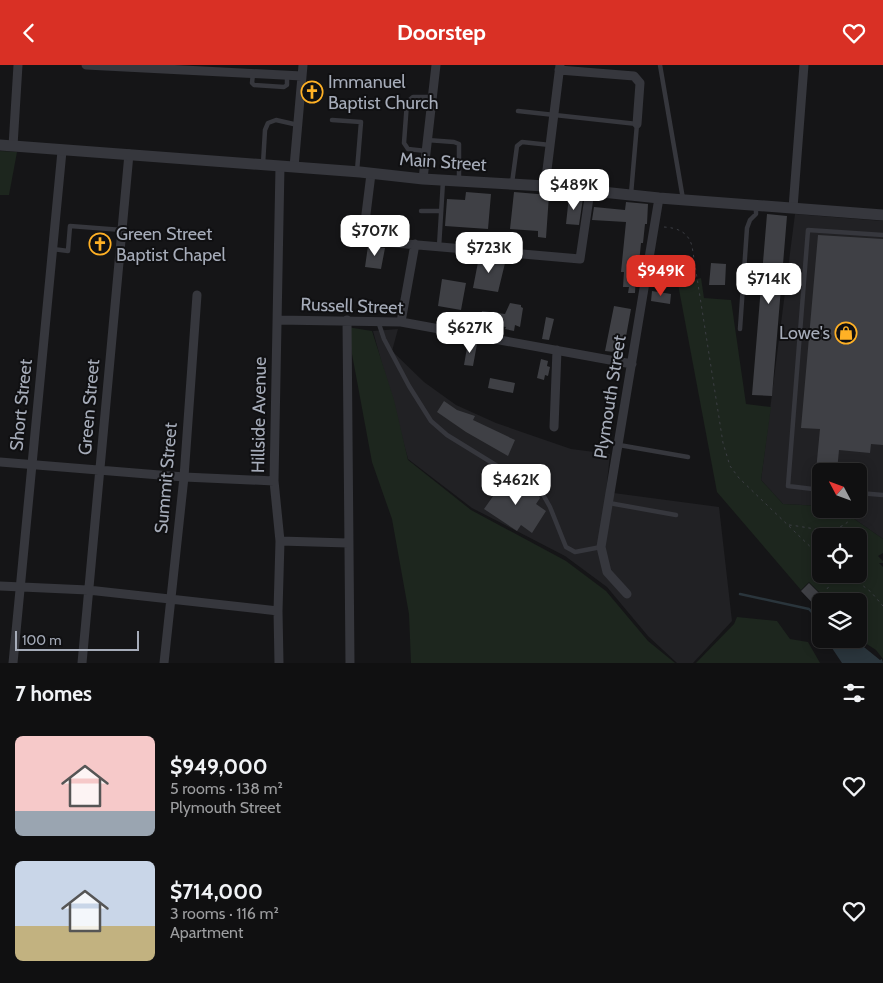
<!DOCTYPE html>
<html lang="en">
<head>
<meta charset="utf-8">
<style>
  body { margin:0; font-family:Cabin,sans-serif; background:#1e1e1f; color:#f1f3f6; height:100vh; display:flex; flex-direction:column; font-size:19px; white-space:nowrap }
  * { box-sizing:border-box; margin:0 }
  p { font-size:16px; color:#9c9d9f }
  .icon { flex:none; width:28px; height:28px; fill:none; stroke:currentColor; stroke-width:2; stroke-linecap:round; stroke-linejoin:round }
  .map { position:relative; height:598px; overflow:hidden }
  .sheet { display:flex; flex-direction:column; background:#101011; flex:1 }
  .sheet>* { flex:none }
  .needle { width:32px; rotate:311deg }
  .tools { position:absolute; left:812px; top:398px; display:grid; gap:10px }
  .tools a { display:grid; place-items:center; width:55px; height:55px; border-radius:8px; background:#101011; box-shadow:0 2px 12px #0003,0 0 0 1px #303031; font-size:25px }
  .scale { position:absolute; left:15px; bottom:12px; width:124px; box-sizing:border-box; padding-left:5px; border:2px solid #a6acb9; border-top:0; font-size:14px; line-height:18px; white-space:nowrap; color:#a6acb9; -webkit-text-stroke:4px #101012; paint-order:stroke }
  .price { position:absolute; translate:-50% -42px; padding:0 11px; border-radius:10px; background:#fff; color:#222; font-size:16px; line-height:32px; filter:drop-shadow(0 1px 2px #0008) }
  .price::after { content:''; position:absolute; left:50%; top:30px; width:15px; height:11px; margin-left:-8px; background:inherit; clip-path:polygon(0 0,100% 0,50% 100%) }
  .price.selected { background:#d93025; color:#fff }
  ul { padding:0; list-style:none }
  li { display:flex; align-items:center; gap:15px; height:125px; padding:0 15px }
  li span { display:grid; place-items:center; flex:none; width:140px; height:100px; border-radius:8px; color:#555 }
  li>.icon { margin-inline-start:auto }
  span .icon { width:60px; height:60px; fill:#fffc; stroke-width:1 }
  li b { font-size:21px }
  h2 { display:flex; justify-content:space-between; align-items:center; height:60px; padding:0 15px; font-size:21px }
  header { display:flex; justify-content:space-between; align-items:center; height:65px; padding:0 15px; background:#d93025; color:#fff; font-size:22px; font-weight:800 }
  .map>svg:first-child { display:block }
  .built { fill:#212124 }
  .green { fill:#1d261e; fill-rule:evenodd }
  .water { fill:#2a353c }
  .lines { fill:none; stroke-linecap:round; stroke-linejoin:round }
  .stream { stroke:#2a353c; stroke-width:2.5 }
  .building { fill:#3f4045 }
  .path { stroke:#3c3e44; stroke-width:1; stroke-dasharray:2.5 4; stroke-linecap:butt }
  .service { stroke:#36373d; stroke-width:4.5 }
  .minor { stroke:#36373d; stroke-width:9 }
  .tertiary { stroke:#36373d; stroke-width:11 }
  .labels { text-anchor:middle; stroke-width:4; stroke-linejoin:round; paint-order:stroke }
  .poi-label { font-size:18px; fill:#a6acb9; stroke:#101012; text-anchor:start }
  .street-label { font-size:18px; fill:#a6acb9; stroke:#101012 }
</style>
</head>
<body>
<header><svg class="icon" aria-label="back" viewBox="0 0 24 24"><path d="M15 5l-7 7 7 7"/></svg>Doorstep<svg class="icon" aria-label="heart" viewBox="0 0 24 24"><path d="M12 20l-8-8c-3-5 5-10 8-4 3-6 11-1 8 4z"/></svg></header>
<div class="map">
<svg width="883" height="598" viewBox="0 0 883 598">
  <rect width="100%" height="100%" fill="#151517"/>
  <path class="built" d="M795,149L883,156V474L840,444H859V406H821V441L783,439L761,415Z
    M398,264L392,286L424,317L456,340L496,358L571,384L610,389L606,427L719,442L732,556L693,598H677L648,571L607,522L565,491L472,443L408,394L373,266Z"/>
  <path class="green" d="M0,86L17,87L9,130H0Z
    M701,213L704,233L731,235L746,339L771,342L761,415L783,439L821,441V444H840L883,474V488L878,491L883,496V498H879L883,502V594L876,585L859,574V536H828L809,517L801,525L717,427L678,219ZM821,471H859V509H821Z
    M347,262L372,266L394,335L408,395L471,445L566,496L606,526L648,576L675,598H411L409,549L392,454L372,397Z
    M737,552L777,556L790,574L808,577L820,598H696L734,559Z"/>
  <path class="water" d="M826,574H854L880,595L882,594L883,598H842Z"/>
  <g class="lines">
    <path class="stream" d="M740,529L809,544L821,557"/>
  </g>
  <path class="building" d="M466,127L491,129L488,164L445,161L447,134L465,135Z
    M514,127L549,130L546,173L538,172V166L510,164Z
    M569,131L583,133L579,160L566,159Z
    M626,137L648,139L647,159H645L643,178H641L638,209H636L635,228H628L629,222H623L624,207H621L626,157L592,155L594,142L625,145Z
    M767,149L787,151L772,331L752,330Z
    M818,170L883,174V380L871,379L870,388L839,385L837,406H816L820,364L801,363Z
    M368,181L385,183L381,204L365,202Z
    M479,192L506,194L498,227L473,223Z
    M711,198L726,199L725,220H709Z
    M442,214L466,218L461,245L438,241Z
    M652,226L671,229L670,239L651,236Z
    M510,238L521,240V242L523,243L520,262L515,260L514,266L505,264L506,262L484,259L485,256L480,255L482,246L505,249Z
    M614,241L631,244L623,288L605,286Z
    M546,252L554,254L549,275L542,274Z
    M468,277L477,279L473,301L464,300Z
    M541,294L548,296L547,301L550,302L548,311L545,310L544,315L537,313Z
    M490,313L515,318L513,328L488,323Z
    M444,336L457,345L475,351L473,355L515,375L508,391L466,367L437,347Z
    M508,410L539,431L540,433L536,439L546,446L532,468L521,460L517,466L484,444Z
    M809,518L827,536H821V547L801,526Z"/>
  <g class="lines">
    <path class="path" d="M664,162C678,163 688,167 692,181L723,378L730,401L739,413L821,492
      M789,460C818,463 839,474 857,446
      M848,509L871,527L883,541
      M823,529L834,515L836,509"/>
    <path class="service" d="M660,0L683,134
      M253,8L252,18L254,20L284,22L287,20V10
      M518,46L637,59L631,129
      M332,55L361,57L357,106
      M427,75L454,77L459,79V115
      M426,86L408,84L404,78L407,37L413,32H432
      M263,99L265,65L268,58L276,55L298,60
      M512,118L517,81L522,77L550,80
      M421,146H441
      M439,182L443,116
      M53,184L68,186L70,161L122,165
      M378,256L384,274L409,321L431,356L447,370L499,402L531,416L541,426L550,442L566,482L575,487L601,482
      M740,264L747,163L750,155L756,149V141
      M619,380L688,392
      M821,425L788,421L808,165L883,170
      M859,428L883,430
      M609,438L676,450"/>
    <path class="minor" d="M86,0L302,11
      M559,5L634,11L640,18L637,59
      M13,81L18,0
      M294,102L303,0
      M371,109L365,157L366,172L372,176L580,194L590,126
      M423,114L436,0
      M545,121L560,0
      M793,143L804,0
      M277,255L401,257L632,299
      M347,255L350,598
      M401,257L415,179
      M554,362L557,285
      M0,397L184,412L274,416
      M280,476L348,478
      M0,521L88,525L278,546
      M627,529L607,507L601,482L659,133
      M13,598L62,86
      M82,598L129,89
      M164,598L184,412L197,230
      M279,598L278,546L280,476L274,416L280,101"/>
    <path class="tertiary" d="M0,80L360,107L423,114L545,121L659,133L883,150"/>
  </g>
  <defs>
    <g id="church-ring" transform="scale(1.125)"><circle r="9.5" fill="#101012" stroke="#ffb125" stroke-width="1.5"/><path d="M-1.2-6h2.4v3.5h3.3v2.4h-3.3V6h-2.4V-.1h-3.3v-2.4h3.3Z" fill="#ffb125"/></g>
    <g id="shop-ring" transform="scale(1.125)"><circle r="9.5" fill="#101012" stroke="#ffb125" stroke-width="1.5"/><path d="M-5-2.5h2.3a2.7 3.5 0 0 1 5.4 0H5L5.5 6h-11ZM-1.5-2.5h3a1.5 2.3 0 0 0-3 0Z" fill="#ffb125"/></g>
  </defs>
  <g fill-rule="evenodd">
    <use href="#church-ring" x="312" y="27"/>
    <use href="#church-ring" x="100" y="179"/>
    <use href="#shop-ring" x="846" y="268"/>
  </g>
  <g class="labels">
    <g class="poi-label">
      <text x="328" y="23">Immanuel<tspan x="328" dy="21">Baptist Church</tspan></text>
      <text x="116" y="175">Green Street<tspan x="116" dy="21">Baptist Chapel</tspan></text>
      <text x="830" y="274" text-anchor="end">Lowe's</text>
    </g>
    <g class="street-label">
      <text transform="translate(443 97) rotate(4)" y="6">Main Street</text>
      <text transform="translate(352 241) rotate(2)" y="6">Russell Street</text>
      <text transform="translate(610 332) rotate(-81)" y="6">Plymouth Street</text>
      <text transform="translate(21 340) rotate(-84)" y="6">Short Street</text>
      <text transform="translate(89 342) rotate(-85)" y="6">Green Street</text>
      <text transform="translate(259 350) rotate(-89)" y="6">Hillside Avenue</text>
      <text transform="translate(166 413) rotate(-85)" y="6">Summit Street</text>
    </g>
  </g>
</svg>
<div class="tools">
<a><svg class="needle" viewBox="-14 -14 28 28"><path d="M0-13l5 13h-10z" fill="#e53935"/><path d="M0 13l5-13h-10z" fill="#9c9d9f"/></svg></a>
<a><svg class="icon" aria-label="locate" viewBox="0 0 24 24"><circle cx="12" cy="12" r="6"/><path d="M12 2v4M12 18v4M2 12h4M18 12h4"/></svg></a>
<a><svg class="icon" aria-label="layers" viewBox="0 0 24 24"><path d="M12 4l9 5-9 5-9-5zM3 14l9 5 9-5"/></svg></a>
</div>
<div class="scale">100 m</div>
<b class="price" style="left:574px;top:146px">$489K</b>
<b class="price" style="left:375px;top:192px">$707K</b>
<b class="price" style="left:489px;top:209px">$723K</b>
<b class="price selected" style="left:661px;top:232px">$949K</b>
<b class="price" style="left:769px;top:240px">$714K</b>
<b class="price" style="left:470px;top:289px">$627K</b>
<b class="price" style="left:516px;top:441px">$462K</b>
</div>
<section class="sheet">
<h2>7 homes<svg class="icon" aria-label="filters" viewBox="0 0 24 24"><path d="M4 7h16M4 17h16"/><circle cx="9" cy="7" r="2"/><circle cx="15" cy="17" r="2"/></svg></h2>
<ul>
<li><span style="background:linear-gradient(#f6c9c9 75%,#9aa5b1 0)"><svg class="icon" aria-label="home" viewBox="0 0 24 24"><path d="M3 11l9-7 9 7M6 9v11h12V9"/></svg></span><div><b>$949,000</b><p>5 rooms · 138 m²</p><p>Plymouth Street</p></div><svg class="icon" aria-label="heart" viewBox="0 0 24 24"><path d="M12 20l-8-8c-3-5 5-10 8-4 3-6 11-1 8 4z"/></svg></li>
<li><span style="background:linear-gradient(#c9d6e8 65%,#c2b280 0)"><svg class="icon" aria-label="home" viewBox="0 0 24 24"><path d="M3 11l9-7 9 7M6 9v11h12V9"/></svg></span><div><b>$714,000</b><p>3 rooms · 116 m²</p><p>Apartment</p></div><svg class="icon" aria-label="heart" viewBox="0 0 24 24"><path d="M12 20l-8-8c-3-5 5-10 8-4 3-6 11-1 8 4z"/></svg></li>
</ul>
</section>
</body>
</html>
